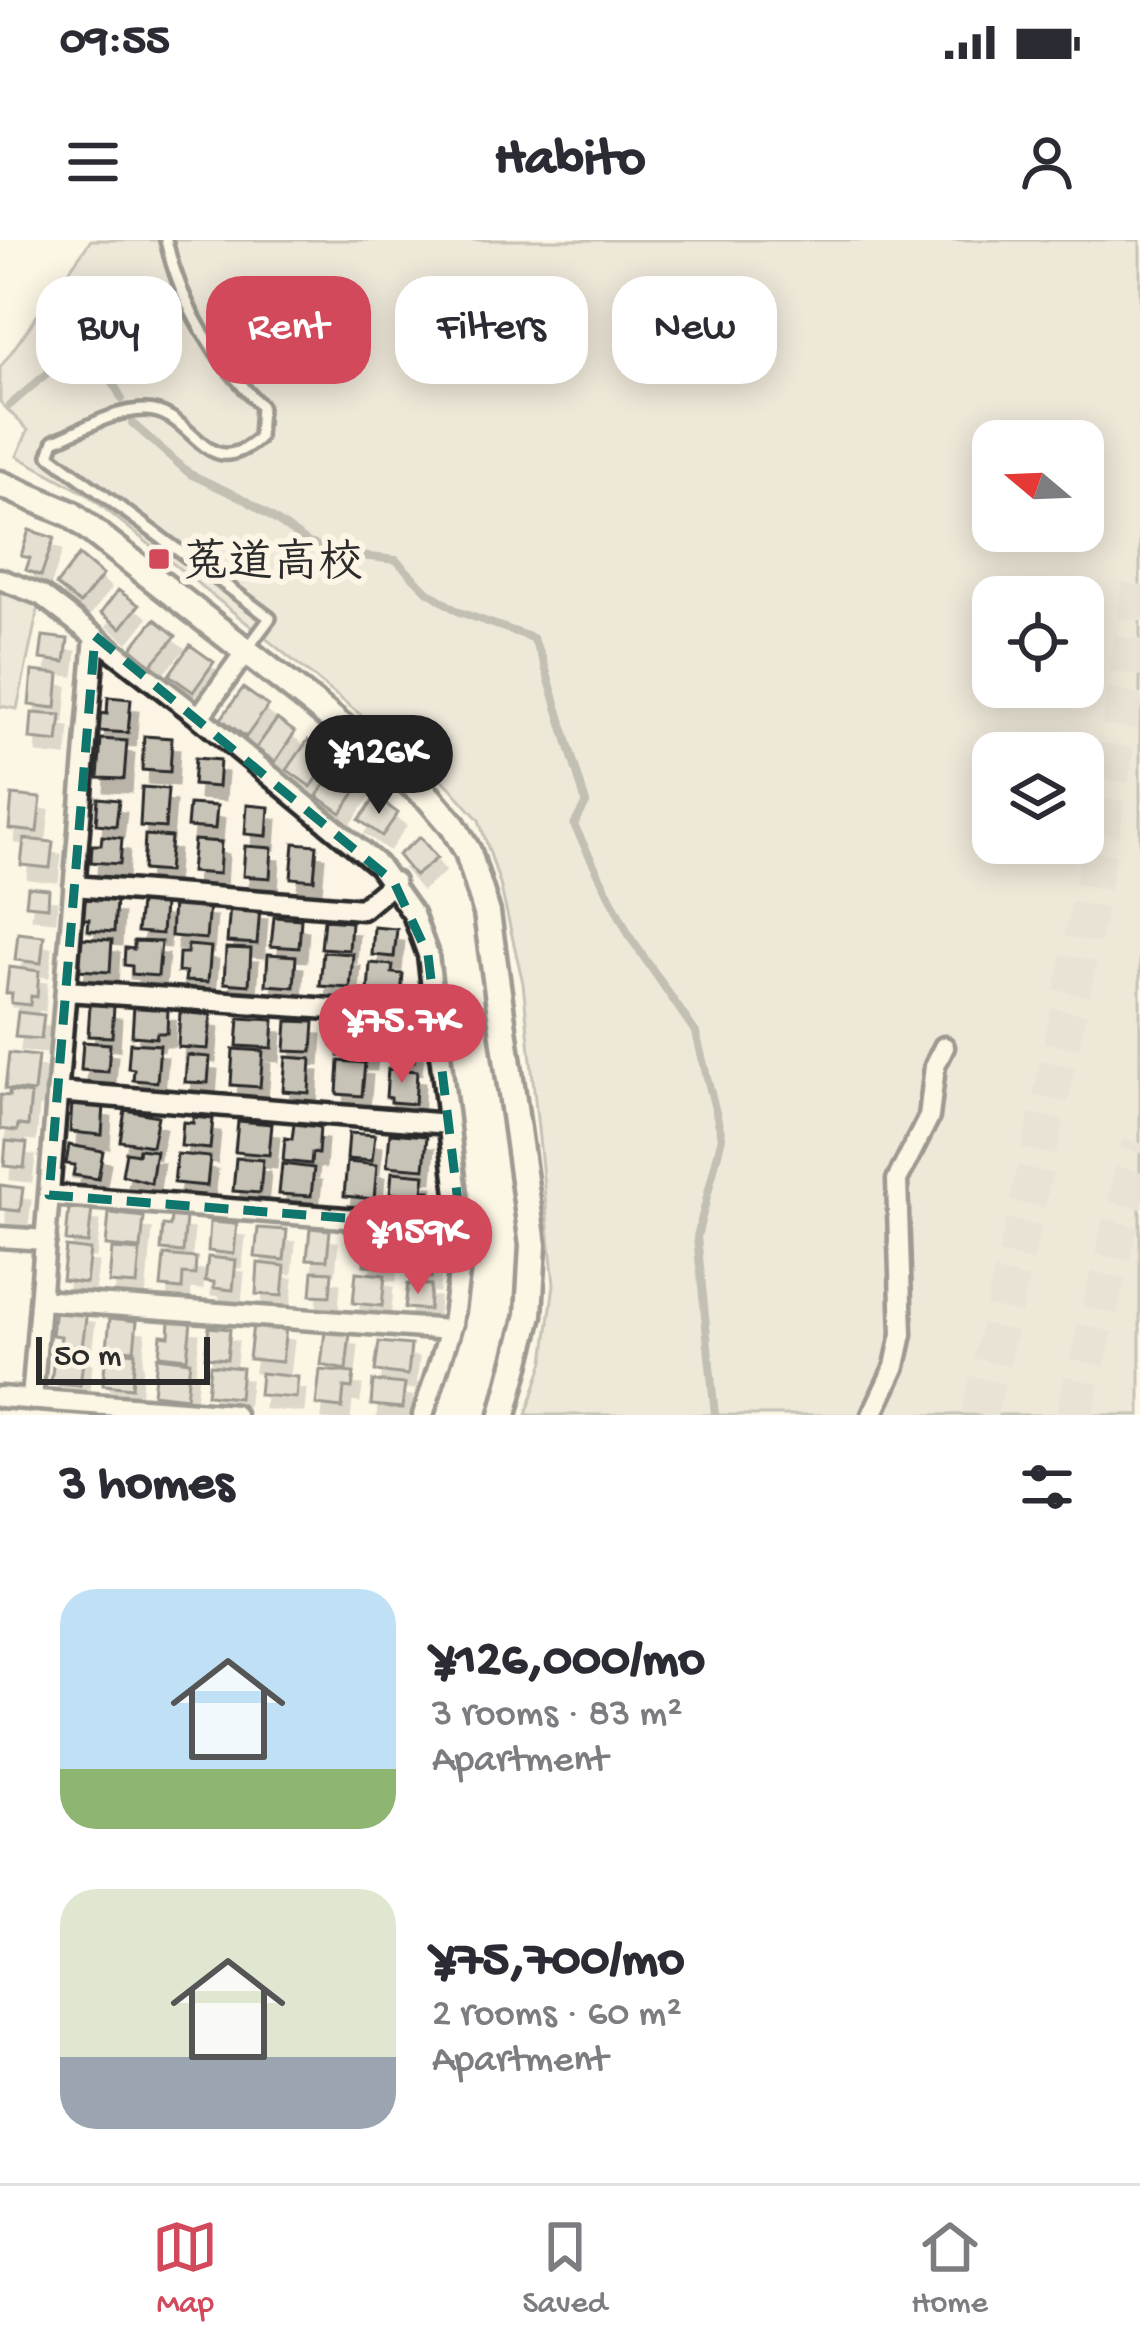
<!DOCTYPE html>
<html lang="en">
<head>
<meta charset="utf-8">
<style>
  body { margin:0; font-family:"Gochi Hand","Klee One",sans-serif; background:#f7f7f7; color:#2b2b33; height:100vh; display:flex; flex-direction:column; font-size:45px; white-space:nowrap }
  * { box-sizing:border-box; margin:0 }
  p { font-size:39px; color:#7c7c81 }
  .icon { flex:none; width:66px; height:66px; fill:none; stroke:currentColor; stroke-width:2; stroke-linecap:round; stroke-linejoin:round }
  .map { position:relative; height:1175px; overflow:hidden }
  .sheet { display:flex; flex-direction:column; background:#fff; flex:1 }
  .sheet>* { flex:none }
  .top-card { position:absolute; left:36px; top:36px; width:1068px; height:108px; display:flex; gap:24px }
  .needle { width:78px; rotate:289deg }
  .tools { position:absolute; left:972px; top:180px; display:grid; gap:24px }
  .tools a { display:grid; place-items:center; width:132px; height:132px; border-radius:24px; background:#fff; box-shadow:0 6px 30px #0003; font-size:60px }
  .scale { position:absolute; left:36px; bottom:30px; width:174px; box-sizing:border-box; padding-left:12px; border:6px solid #2b2b2b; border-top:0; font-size:33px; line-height:42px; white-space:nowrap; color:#2b2b2b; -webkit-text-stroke:9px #fcf5e5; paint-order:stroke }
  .price { position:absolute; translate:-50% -102px; padding:0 27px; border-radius:42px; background:#d1495b; color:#fff; font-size:39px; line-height:78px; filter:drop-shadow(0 3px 6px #0008) }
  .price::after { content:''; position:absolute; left:50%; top:72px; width:36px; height:27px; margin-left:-18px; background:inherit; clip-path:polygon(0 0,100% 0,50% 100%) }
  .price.active { background:#222; color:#fff }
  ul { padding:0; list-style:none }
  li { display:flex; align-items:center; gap:36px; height:300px; padding:0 60px }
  li span { display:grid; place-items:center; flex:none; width:336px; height:240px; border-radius:36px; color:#555 }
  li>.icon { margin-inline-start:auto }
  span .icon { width:144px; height:144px; fill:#fffc; stroke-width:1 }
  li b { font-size:51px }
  h2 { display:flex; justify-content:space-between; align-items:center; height:144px; padding:0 60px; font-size:51px }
  .pill { padding:0 42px; border-radius:36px; background:#fff; box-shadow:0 6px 30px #0003; font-size:42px; line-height:108px }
  .pill.active { background:#d1495b; color:#fff }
  .status { display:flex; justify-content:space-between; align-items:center; height:84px; padding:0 60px; background:#fff; direction:ltr }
  .status svg { height:33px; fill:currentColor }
  header { display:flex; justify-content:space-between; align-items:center; height:156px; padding:0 60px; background:#fff; font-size:54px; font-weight:700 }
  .menu { display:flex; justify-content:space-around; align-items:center; height:168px; border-top:3px solid #e1e1e2; background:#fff; font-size:33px; color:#7c7c81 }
  .menu a { display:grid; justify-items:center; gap:6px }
  .menu .active { color:#d1495b }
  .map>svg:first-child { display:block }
  .green { fill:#ded8ca; stroke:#84827a; stroke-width:3; fill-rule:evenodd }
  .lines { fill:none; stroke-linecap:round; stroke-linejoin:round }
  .stream { stroke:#7d7b74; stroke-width:8 }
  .building { fill:#c8c3b7; stroke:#2b2b2b; stroke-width:3; filter:url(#shadow) }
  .motorway-tunnel { stroke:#d2cdc0; stroke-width:36; stroke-dasharray:36 18; stroke-linecap:butt }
  .service-casing { stroke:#2b2b2b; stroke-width:18 }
  .minor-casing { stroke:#2b2b2b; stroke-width:27 }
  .tertiary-casing { stroke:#2b2b2b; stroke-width:33 }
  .service { stroke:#fcf5e5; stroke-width:9 }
  .minor { stroke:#fcf5e5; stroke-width:18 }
  .tertiary { stroke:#fcf5e5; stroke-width:24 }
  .marked { fill:none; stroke:#0f766e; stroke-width:9; stroke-dasharray:24 15; stroke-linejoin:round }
  .poi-dot { fill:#d1495b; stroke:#fcf5e5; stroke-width:4.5 }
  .labels { text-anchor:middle; stroke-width:12; stroke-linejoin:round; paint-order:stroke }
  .poi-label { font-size:45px; font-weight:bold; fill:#2b2b2b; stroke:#fcf5e5; text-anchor:start }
</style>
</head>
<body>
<div class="status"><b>09:55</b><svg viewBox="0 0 49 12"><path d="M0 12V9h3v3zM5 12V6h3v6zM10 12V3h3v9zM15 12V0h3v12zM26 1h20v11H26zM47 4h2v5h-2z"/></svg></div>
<header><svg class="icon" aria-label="menu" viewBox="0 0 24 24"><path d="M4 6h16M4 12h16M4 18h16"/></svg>Habito<svg class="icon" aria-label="person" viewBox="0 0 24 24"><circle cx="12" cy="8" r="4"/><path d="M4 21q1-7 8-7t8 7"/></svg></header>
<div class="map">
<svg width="1140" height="1175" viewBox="0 0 1140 1175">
  <defs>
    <filter id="shadow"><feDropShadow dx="7" dy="13" stdDeviation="0" flood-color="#0004"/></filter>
  </defs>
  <rect width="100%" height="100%" fill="#fcf5e5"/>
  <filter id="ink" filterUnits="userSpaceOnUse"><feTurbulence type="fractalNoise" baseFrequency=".00833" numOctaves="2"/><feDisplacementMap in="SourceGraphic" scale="24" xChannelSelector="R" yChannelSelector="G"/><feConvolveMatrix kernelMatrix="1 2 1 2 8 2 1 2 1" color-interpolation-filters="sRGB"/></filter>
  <g filter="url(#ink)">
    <path class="green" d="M91,0H1140V1175H526L544,1121L554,1044L523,743L500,644L479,580L449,546L88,255L17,216L28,190L0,162V128ZM993,201H1083V291H993ZM993,357H1083V447H993ZM993,513H1083V603H993Z
      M0,339L41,355L17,469L0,466Z"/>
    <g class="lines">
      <path class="stream" d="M10,165L66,117C97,122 108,131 122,159
        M132,183L190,234L246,260L309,303L352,315L396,320L427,351L459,372L533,398L543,420L586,563L574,585L630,697L696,793L722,897L697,997L715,1175"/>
    </g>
    <path class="building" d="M29,290L54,298L41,336L26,330L30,318L21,316Z
      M79,315L103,335L80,364L56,345Z
      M118,350L139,365L121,388L101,373Z
      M155,379L176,396L151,425L131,408Z
      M43,396L68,399L65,422L40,419Z
      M190,405L214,422L193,452L169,435Z
      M32,431L59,434L56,468L29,465Z
      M243,448L268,466L246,497L221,479Z
      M108,457L131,459L128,493L98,491L99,473L107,474Z
      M32,473L61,475L58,502L30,499Z
      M277,479L295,492L275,522L256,508Z
      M144,496L172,498L170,532L142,530Z
      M101,499L127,501L124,539L98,538Z
      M308,500L333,517L311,547L287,530Z
      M195,518L220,520L218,547L193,545Z
      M339,525L362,542L341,573L317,556Z
      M142,547L168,549L165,588L140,586Z
      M12,555L41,558L37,592L9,589Z
      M376,557L398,573L382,596L359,580Z
      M98,558L119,560L116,586L96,584Z
      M189,564L217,566L215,589L187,587Z
      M247,565L269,567L267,596L245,594Z
      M145,595L171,597L168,632L143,630Z
      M102,596L122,598L120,624L91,622L92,605H101Z
      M420,597L437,618L415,636L398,615Z
      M24,599L53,602L50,628L21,625Z
      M194,600L221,602L219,634L191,632Z
      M294,603L317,605L314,640L291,638Z
      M245,606L272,608L270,638L243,636Z
      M28,647L49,649L48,667L26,665Z
      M85,659L116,661L114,692L88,690L89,679H83Z
      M173,662L209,664L206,699L171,696Z
      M140,663L164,664L162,694L137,692Z
      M230,665L260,667L257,704L227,702Z
      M274,677L301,679L299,708L271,706Z
      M324,680L351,682L349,710L321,708Z
      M374,687L397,689L394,717L372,715Z
      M18,693L44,696L41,723L15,720Z
      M81,698L112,700L110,732L78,730Z
      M134,701L161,702L158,736L132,734V726L124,725L125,708L134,709Z
      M188,705L211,707L208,742L185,741L186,732H178L179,713H187Z
      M226,708L251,709L249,745L224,743Z
      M323,712L353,714L350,748L320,746Z
      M268,714L296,716L294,747L266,745Z
      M370,723L393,725L392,733L403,734L401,755L368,752Z
      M9,727L39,731L37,757L31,756L30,765L11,763L12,753H6Z
      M90,764L114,766L112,797L88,796Z
      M134,765L168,768L167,793H157L156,798L132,796Z
      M18,772L44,775L41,799L15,797Z
      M180,772L211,775L208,809L178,807Z
      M239,778L274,780L272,808L237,806Z
      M287,781L314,782L312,812L285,811Z
      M348,784L371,786L369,817L339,816L340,794L347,795Z
      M394,791L417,792L414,821L392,819Z
      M83,802L110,804L108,832L81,830Z
      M130,803L160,805L157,842L133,840L134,829L128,828Z
      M233,809L263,811L260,847L231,845Z
      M9,813L38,816L34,852L5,849Z
      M187,815L210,817L208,843L185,842Z
      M286,817L311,819L309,853L283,851Z
      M339,821L365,823L362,856L337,854Z
      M388,829L417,831L415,864L391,862V858L386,857Z
      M9,851L31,854L28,886L18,885L17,891L0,889V855L9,856Z
      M72,863L104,865L102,895L70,892Z
      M125,870L158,876L152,906L120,901Z
      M193,877L213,879L210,909L181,906L183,882L193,883Z
      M238,881L272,884L269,915L235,912Z
      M294,884L320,887L318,914L312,913L311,924L283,921L285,898L292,899Z
      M349,893L375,895L372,921L347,919Z
      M390,893L427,896L424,929L387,926Z
      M6,901L27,903L24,928L4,926Z
      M69,905L103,911L98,939L73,935L75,925L66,924Z
      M139,909L156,911L151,943L122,935L126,912L138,914Z
      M177,914L210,917L207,946L174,943Z
      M236,918L263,920L260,953L233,951Z
      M347,922L377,925L374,959L344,956Z
      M282,924L314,928L311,956L279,954Z
      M392,932L425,935L423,951H430L428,969L401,966L402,954H390Z
      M0,945L23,948L20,971L0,969Z
      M69,967L92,969L88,1003L66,1001Z
      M109,973L144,977L141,1009L106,1006Z
      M171,976L186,977L183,1012L161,1010L163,985L170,986Z
      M210,982L237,984L234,1014L208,1011Z
      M258,988L287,990L284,1020L255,1017Z
      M310,988L330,990L327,1020L307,1019Z
      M367,994L391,996L388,1027L364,1025Z
      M411,1001L434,1003L431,1038L408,1036Z
      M66,1007L90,1010L86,1043L62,1040Z
      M112,1009L140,1011L137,1045L109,1043Z
      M164,1015L196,1018L195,1035L183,1034L182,1049L161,1047Z
      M208,1017L236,1020L233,1050L214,1048V1042L205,1041Z
      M258,1023L285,1026L282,1056L256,1054Z
      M313,1031L332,1032L330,1056L311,1055Z
      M356,1032L385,1035L382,1066L353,1063Z
      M408,1044L431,1045L429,1070L405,1068Z
      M55,1067L87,1070L82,1107L60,1105L61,1096L52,1095Z
      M110,1078L137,1081L134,1110L107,1108Z
      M170,1080L191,1082L187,1118L159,1115L161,1095L169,1096Z
      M253,1084L286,1088L282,1122L249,1119Z
      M209,1087L230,1089L227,1119L205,1117Z
      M325,1091L350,1093L346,1130L321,1125Z
      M379,1102L411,1105L408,1135L375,1131Z
      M55,1109L84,1112L80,1146L51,1143Z
      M106,1110L135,1113L132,1148L103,1145Z
      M157,1117L190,1121L186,1158L153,1154Z
      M210,1125L242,1128L239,1158L207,1155Z
      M320,1130L354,1133L352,1148L344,1147L342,1168L316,1165Z
      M261,1133L298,1137L296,1158L259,1155Z
      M373,1141L405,1144L402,1168L371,1165Z"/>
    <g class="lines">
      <path class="motorway-tunnel" d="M979,1175C1044,900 1104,624 1140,343
        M1074,1175L1140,903"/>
      <g class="service-casing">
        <path id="service" d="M166,0C181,67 214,118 261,166L259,198C204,247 195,169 144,170C114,170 81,190 54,201L49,215L270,378L247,409"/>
      </g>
      <g class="minor-casing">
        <path id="minor" d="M0,339L41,355L199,477L378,625L413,674L428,715L463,1004L452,1084L423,1175
          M199,477L246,411
          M74,646L362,669L394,642
          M66,751L434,776
          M57,852L448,884
          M49,955L461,987
          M0,997L46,1000
          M41,1060L450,1090
          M0,1157L235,1175
          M32,1160L95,396
          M872,1175L895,1126L902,1094L897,940L929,877L935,826L944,807"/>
      </g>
      <g class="tertiary-casing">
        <path id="tertiary" d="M0,244L71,274L320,469L429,558L453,586L468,612L487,673L533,1005L529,1075L503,1175"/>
      </g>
      <use href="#service" class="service"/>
      <use href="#minor" class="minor"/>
      <use href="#tertiary" class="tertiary"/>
    </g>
  </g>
  <path d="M0 0H1140V1175H0ZM95,396L394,642L428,715L461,987L49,955Z" fill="#fcf5e5" fill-opacity=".55" fill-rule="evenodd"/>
  <path class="marked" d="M95,396L394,642L428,715L461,987L49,955Z"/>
  <rect class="poi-dot" x="147" y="307" width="24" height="24" rx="6"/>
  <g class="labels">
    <g class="poi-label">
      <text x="183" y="335">菟道高校</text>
    </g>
  </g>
</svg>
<div class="tools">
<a><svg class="needle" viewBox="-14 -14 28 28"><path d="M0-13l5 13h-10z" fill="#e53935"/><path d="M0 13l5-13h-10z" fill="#7c7c81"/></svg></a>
<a><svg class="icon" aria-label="locate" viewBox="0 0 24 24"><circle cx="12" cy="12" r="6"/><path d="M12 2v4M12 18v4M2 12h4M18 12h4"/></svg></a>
<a><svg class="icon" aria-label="layers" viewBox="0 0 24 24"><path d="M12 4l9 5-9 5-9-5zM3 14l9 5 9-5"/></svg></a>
</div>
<div class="scale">50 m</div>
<b class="price active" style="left:379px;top:577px">¥126K</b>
<b class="price" style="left:402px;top:846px">¥75.7K</b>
<b class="price" style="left:418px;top:1057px">¥159K</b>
<div class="top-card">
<a class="pill">Buy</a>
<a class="pill active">Rent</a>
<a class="pill">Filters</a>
<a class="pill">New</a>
</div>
</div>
<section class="sheet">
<h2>3 homes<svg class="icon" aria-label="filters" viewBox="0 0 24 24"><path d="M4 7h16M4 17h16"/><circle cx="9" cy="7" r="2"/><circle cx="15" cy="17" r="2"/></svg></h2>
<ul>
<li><span style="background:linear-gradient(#bfe0f5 75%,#8fb573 0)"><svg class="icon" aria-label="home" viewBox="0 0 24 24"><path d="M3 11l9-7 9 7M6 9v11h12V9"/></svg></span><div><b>¥126,000/mo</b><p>3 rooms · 83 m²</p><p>Apartment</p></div></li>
<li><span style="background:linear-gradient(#dfe7d0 70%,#9aa5b1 0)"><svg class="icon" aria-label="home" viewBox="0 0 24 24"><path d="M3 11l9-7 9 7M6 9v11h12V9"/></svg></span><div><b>¥75,700/mo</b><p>2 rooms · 60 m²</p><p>Apartment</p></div></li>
</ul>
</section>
<nav class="menu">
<a class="active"><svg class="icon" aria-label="map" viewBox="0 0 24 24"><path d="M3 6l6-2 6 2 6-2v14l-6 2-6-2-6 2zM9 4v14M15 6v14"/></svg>Map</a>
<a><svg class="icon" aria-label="saved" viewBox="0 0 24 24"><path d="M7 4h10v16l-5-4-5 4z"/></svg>Saved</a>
<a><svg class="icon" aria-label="home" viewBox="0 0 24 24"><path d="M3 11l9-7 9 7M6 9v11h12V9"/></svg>Home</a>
</nav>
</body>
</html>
